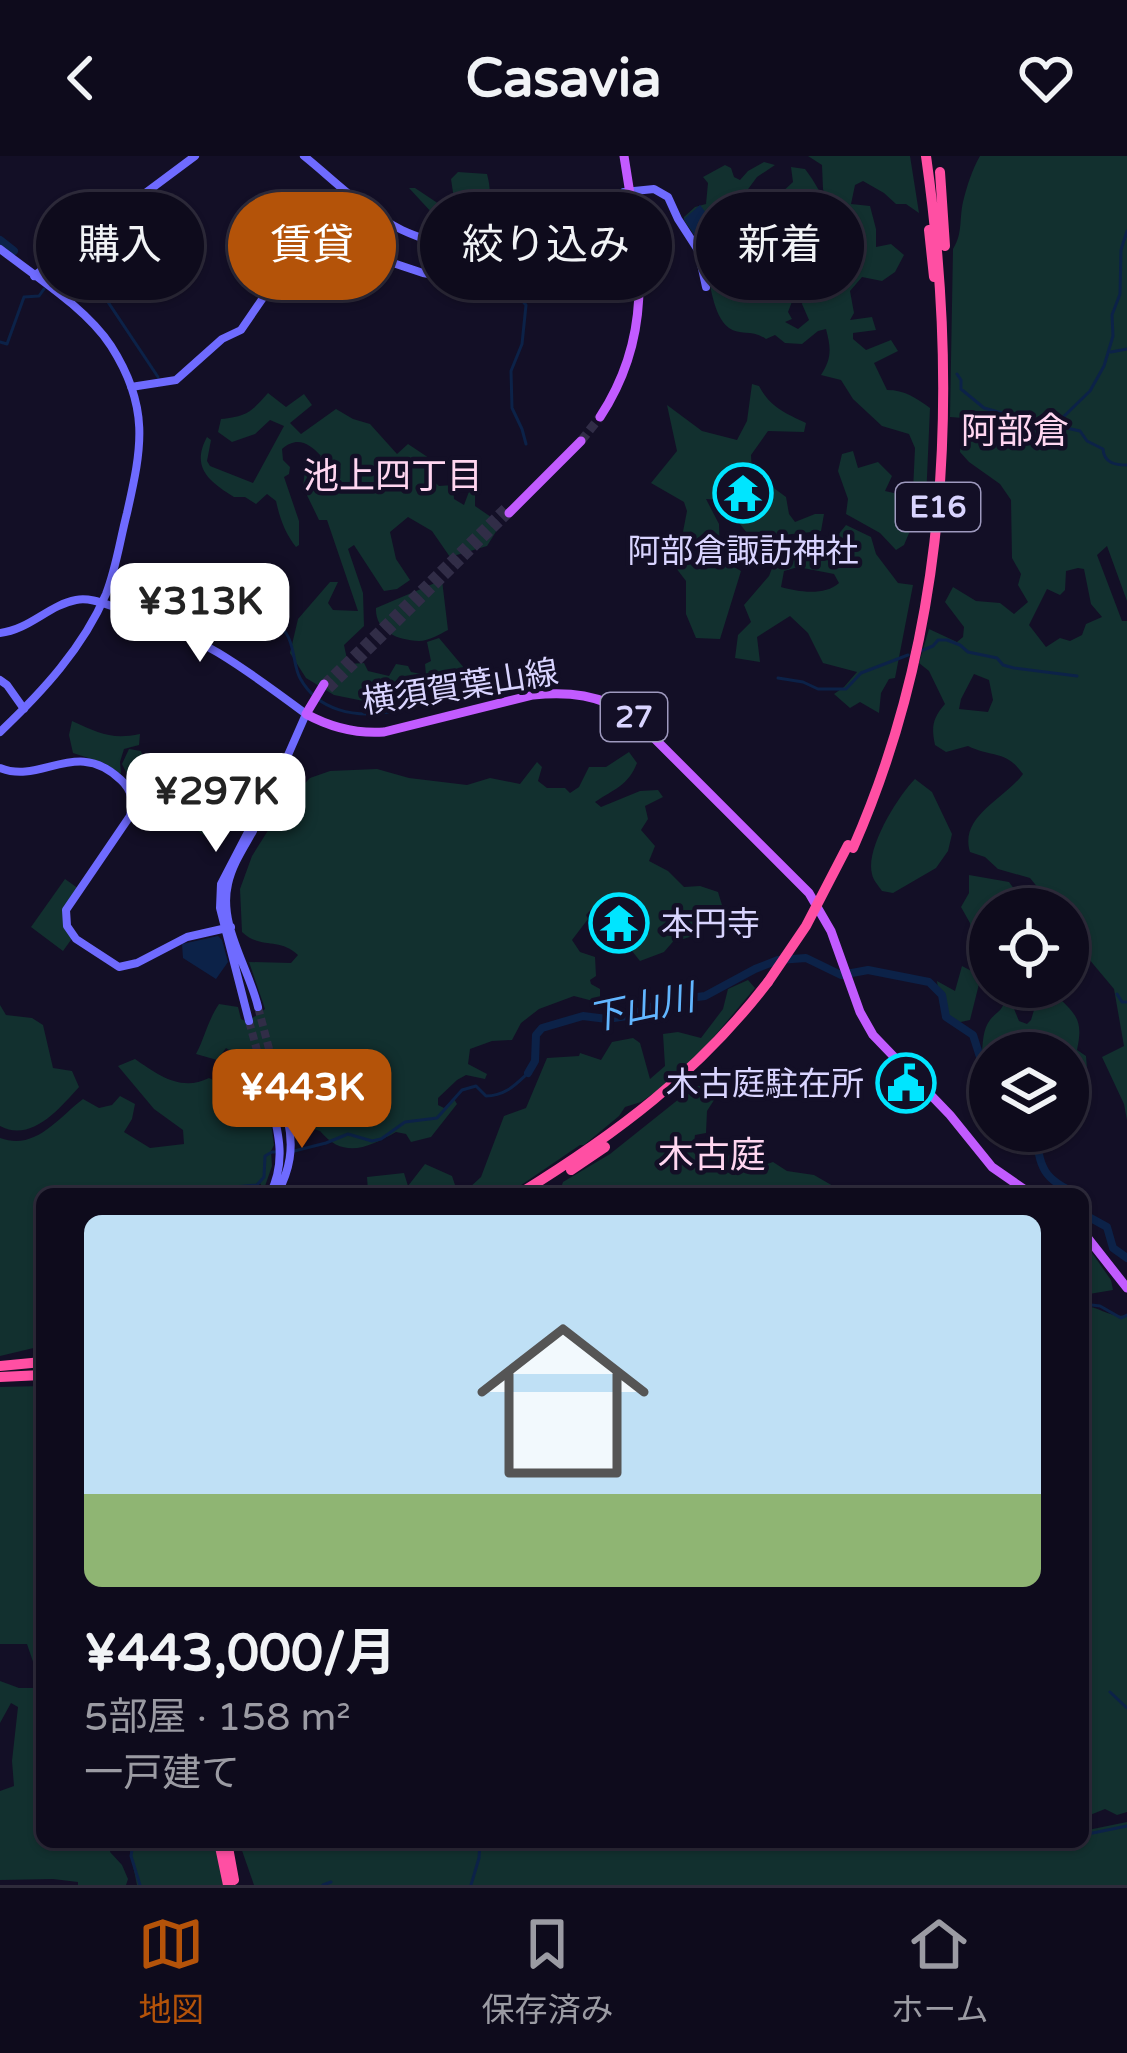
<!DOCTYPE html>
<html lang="ja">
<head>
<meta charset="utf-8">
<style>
  body { margin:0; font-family:"Varela Round","Noto Sans JP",sans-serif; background:#1c1929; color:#f1f3f6; height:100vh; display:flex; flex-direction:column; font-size:45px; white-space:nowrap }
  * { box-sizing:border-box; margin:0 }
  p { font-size:39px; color:#9b9ba3 }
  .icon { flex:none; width:66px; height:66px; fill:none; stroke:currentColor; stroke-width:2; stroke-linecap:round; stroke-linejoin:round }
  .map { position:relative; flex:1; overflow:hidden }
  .side { position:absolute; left:36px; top:1032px; width:1053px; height:660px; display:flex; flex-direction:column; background:#0e0b1c; border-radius:18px; box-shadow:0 3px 9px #0004,0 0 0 3px #2e2b3b }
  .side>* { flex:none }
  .top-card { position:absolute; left:36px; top:36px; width:1056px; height:108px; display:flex; gap:24px }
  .controls { position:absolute; left:969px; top:732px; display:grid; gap:24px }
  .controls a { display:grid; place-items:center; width:120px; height:120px; border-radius:50%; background:#0e0b1c; box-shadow:0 3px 9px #0004,0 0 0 3px #2e2b3b; font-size:60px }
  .price { position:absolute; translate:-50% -102px; padding:0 27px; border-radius:24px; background:#fff; color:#222; font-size:39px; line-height:78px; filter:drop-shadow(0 3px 6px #0008) }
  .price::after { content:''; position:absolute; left:50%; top:72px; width:36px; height:27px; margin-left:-18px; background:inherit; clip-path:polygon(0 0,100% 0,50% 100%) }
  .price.current { background:#b45309; color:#fff }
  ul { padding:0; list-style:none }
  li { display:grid; align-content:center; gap:24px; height:636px; padding:0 48px }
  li+li { border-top:3px solid #2e2b3b }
  li span { display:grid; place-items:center; height:372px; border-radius:18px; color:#555 }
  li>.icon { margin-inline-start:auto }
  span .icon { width:216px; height:216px; fill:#fffc; stroke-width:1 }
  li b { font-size:51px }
  .tag { padding:0 42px; border-radius:54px; background:#0e0b1c; box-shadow:0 3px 9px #0004,0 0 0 3px #2e2b3b; font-size:42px; line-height:108px }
  .tag.current { background:#b45309; color:#fff }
  header { display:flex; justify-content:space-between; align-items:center; height:156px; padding:0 48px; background:#0e0b1c; font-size:54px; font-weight:700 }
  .tab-bar { display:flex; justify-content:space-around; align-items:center; height:168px; border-top:3px solid #2e2b3b; background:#0e0b1c; font-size:33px; color:#9b9ba3 }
  .tab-bar a { display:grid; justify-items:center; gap:6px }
  .tab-bar .current { color:#b45309 }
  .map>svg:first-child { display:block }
  .green { fill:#12302f; fill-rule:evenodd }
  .water { fill:#0c2248 }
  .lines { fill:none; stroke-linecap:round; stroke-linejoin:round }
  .stream { stroke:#0c2248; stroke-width:3 }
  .river { stroke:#0c2248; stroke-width:8 }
  .secondary-tunnel { stroke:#312d47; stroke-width:8; stroke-dasharray:8 4; stroke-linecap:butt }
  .primary-tunnel { stroke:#312d47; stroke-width:9; stroke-dasharray:9 4.5; stroke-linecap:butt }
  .secondary { stroke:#6f6bff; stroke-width:8 }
  .primary { stroke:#c25bff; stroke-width:9 }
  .highway { stroke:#ff4fa3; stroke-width:10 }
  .highway-bridge { stroke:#ff4fa3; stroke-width:10 }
  .labels { text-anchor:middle; stroke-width:9; stroke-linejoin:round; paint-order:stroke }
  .shield { fill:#130f26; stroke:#9e99be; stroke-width:3 }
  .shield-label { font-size:30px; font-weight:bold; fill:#d9d4ff }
  .poi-label { font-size:33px; fill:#d9d4ff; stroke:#130f26 }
  .street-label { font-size:33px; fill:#d9d4ff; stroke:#130f26 }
  .neighbourhood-label { font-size:36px; fill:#ffd6f0; stroke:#130f26 }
  .water-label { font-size:36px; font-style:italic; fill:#62b6ff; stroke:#130f26 }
</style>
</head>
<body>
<header><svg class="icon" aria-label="back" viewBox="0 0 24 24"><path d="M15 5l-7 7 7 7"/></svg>Casavia<svg class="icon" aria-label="heart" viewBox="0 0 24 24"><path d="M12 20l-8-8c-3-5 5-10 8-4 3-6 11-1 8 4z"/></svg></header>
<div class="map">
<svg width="1127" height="1729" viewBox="0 0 1127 1729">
  <rect width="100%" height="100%" fill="#130f26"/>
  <path class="green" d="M808,0H910L919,57L906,48H896L884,37L863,25L855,29L851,48L870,50L876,73V91L891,88L904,99L895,116L882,125L862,121L850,135L854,157L850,164L872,161L876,174L853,177V183L866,194L891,184L898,195L874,207L887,234C905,234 916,242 930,252L925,367L912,370L904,389L896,394L880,377L846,358L848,343L838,315L842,298L853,295L858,312L878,306L892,320L885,335L898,338L913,335L915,292L909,278L882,270L853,243L841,224L821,219C832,202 831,192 826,173L818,175L802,188L785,187L775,179L766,183C752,173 740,180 729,172C709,157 710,110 700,89C696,80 689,72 684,64V61L695,51L706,48L708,27L703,21L725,9L731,12L734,21L740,24L748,15L764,6L775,9L757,21L743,40L754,51L763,41L779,39L793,26L791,11L805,13C813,23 828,47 827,60C827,69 820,81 818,90L849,79L854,67L832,64L823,33L822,9ZM811,103L802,148L809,164L798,173L785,166L792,163L788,156L793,143L786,131L801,110Z
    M980,0H1127V445L1107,390L1097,399L1122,465H1127V964L1124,948L1102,901L1124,890L1114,833L1068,778V765L1074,762L1073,751L1039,733L1030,722L998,713L985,701L970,696C959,660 1005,643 1023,618C1005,593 992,602 968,590L946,596L935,589C931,570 933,562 945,548L929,515L919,507L929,473L957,486L963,481L964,471L945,446L953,431L976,445L1000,447L1014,458L1028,446L1018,429L1021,418L1012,402L1011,344L1000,328L969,306L960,296L961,279L975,273L976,263L950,261L953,93C963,77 959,64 963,46C967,30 972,14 980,0ZM1078,412L1084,413L1091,448L1102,461L1086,468L1082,479L1070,485L1060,482L1046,491L1029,469L1047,433L1060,439L1065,434L1066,415ZM974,518L989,524L993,544L988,556L959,553L961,543Z
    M458,16L487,18C495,49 485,52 461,68L433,58L409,32H415L448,54L455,50L451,23Z
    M752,228L759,230C770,251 785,257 806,267L804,276L768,275L751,299L752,316L786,341L789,358L795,366L815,358H824L821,375L773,380L747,377L721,344L706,343L719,368L720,403L741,415L720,483L696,482L686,458V425L676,412L687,355L684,346L651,327L677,295L667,249L702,275L737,284L747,265Z
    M268,237L286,251L304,238L312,249L290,267L301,278L336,253L353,263L370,268L397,298L408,288L432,304L435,313L430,322L439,330L453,329L454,343L464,349L470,333L475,331V350L491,361L497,374L487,390L450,401L432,375L408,361L390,376L396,403L410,424L397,433L384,435L354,389L348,393L363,437L364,470L344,489L348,508L364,507L368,515L389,520L396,508L408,510L411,516L426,519L425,508L431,505L427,486L439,482L465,513L443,521L448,537L398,552L334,539L306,522L290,497L298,463L330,426H338L328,447L333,454L358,455L327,364H319L303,331L305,314L321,300C309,287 297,280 282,293L283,304L290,311L289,318L284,321L299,365V389L296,391C285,377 280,363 276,345L267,338L256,348L245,341H234C208,325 191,311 207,281L211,284L207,305L210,310L253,327L284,270L270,264L255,278L232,286L218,276L221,263C248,260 251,256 268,237Z
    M846,369L871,381L876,398L898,427L913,429L895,522L889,523L881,537L879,557L860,546L850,552L834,538L844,531L857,516L823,507L808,477L790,460L757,481L760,506L735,502L738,479L751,466L744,449L769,420L780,392L825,395ZM798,411L834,418L839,427C825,440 798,436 781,431L784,415Z
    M442,424L448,474C440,478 429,485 419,485C397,484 375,475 376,452Z
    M72,565C99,577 111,584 140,578L139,589L124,593L120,606L121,618L104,607L73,597L69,579Z
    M129,593L141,595L146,612L147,601L164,608L181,628L180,636L197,626L210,635L220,633L224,643L205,680L152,640L133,630L122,608Z
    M629,596L637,607C628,630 614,633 595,646L601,651L640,635L658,634L663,641L645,650L648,663L641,674L655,690L649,705L668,715L684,731L700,730L718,736L722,749L717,753L709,771L701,772L696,779L680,784L677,781L664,796L640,805L605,761L595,766L589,759L606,741L603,740L586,759L588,763L572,784L580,796L595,801L596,820L590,824L591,828L600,833V841L593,845L574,840L539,853L521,867L512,884L492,885L470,893L468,908L487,918L485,923L466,919L457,924L438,942V949L444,952L454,943L457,948L431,981L411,986L406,978L396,976C369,991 344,1004 320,975L314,973L298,979L292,968H282L273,949L268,947L274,989L271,995L272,1010L264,1033L259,1026C234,1046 83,1038 42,1038V1190L0,1200V982C35,995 57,963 83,943L99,952L112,949L120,940L135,948L132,963L124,976L150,992L184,988L183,974L154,953L118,910L135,903C158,919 181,936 209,922L223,929L240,901L226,892L217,904L196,898C205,881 208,864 219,848L238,851L241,863L247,866L265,853L249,806L291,807L298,799C279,781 261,794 242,776L240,733L252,700L284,649L310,622L330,615L377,613L409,622L467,629L490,622L520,628L537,606L542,611L538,625L547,632H565L570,637L579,631L589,611H606Z
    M915,623L932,636L952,678L948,695L936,712L893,737L882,735C878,729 873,724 872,718C865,693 898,640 915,623Z
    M969,719L1009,726L1020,741L1021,753H990V785H979L971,779L970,767L961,751L969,737Z
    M65,723L79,733L67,754L73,781L63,795L31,771Z
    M962,810L981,820L970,864L956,867L940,848L937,825L955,835Z
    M748,824L755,832L707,889L670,926L641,946L625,951L619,960L584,989H580L508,1038H361L368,1035L367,1021L404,1017L408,1030L425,1008L452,1020L456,1032L468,1033L481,1021L504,960L526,952L547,902L579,900L580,897L601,904L612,886L633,882L640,887L650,923L665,910L663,878L678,876L701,882L723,853L728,833Z
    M1037,831H1062L1058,841C1078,860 1083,866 1077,894L1086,900L1087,913L1074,929L1079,936L1077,971L1067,976L1068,897H990V903L982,895C983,885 983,873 990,864C995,857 1001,856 1004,847L1012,848L1019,865L1027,868L1031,864L1040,834Z
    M0,849L6,859L32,862L43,869L53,912L72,915L79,931C59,953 31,987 0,970Z
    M709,928L716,941L707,955L706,977L695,979L693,996L700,1003L706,1002L713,992L725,1001L740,994L754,1009H764L773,1006L787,1015L814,1019L847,1038H559L563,1026L610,998L694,931Z
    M1083,1084L1111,1124L1113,1134L1083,1139Z
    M1083,1150C1099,1150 1111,1163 1127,1159V1656L1117,1659L1105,1653L1085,1661L1083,1664Z
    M42,1230V1686H215L224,1729H137L130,1695L121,1691L111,1693L110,1696L122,1709L128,1723L126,1729H78V1726L53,1723L0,1724V1635L14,1630L12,1605L18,1551L11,1547L0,1567V1525L19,1532H42L27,1488H0V1231Z
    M1127,1666V1729H254L239,1686H1083V1675Z"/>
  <path class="water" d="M700,49L728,86L726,90L716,95L702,90L684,63Z
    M218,780L222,784L228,806L216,823L183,802L182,788Z"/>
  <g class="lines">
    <path class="stream" d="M74,95L158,221
      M507,117L508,128L526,149L522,188L511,215L512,252L522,273L526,288
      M0,186L7,188L24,141L39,140L44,133
      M1111,196L1127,193
      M957,218L961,224V233L984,252L1002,257L1004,261L1023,265L1033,271L1046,259L1062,271L1080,275L1087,285L1103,293C1104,307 1115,309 1127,309
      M1057,267L1090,235L1104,210L1113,180L1112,159L1120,138L1121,94L1127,75
      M188,422C213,434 269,456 286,477C295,490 293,509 300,522C318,555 355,562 389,556
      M918,496L933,490L938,484H947L960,489L968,496L997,502L1003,509L1014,512L1077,520
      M778,522L803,526L818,533H846L861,517L908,499
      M1117,838L1122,846H1127
      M294,995L326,987L348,978L372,985L381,983L405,966L437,962L462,934L476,930L486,940C505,940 515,929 528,917
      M224,1038L234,1031L257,1029L264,1021L265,1000L272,996H279
      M1083,1148L1100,1150L1121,1162L1127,1159
      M1110,1536L1127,1552
      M1083,1679L1127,1670
      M135,1686L133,1687L131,1700L140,1729
      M323,1729L331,1726
      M471,1729L479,1702L480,1686"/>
    <path class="river" d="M0,84L14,95
      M528,917L535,905L536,879L542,872L583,860L607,863L627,860L666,845L705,840L755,813L778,804L806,802L841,819L868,814L929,826L942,839L946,861L973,879L982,907L990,916
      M1036,975C1039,1011 1043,1024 1078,1038
      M1083,1044L1087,1060L1107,1071L1113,1092L1127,1102"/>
    <path class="secondary-tunnel" d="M258,851L288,965
      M249,865L271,946"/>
    <path class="primary-tunnel" d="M581,285L600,261
      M324,528L505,352
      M329,533L509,357"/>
    <path class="secondary" d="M304,0C335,25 366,57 402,74C436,90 475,96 510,108
      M624,36L654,33L668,41L678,63L698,94L706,131
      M0,93C35,120 87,153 111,190C150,251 142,291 127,357C120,384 116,413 106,438C83,492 42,536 0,576
      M34,120L195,0
      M131,231L176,224L222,183L241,174L289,104L311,81L319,76L337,77L372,100L423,117L485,128L505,117L514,103L526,94L554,88L574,91L637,81
      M0,477C29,474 49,449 76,444C91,441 107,449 121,453C197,477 243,511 306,558L288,599L221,728L220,752L249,865
      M0,524L7,529L24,553
      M0,612C42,629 76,581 121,624C133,635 133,646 130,660L66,754L67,770L76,783L119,811L137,807L187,781L231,771
      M253,675C244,691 232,709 228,728C218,769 249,812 258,851
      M270,1038C286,1007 279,978 271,946
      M277,1038C290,1014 294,992 288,965"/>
    <path class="primary" d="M600,261C657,174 639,96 624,0
      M509,357L581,285
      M324,528L306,558C330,571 356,578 384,576L533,539C569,535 600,539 631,559L809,737L831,775L860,856L873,879L950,959L992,1011L1031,1038
      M1083,1076L1127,1132"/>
    <path class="highway" d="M940,16L945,90
      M929,74L934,121
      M853,692C949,474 959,232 926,0
      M571,1014L605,991
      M519,1038C616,978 698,917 768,826
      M0,1210L42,1206
      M0,1221L42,1219
      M219,1686L228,1729
      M227,1686L234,1724"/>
    <path class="highway-bridge" d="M768,826L806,770L848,689"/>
  </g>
  <defs>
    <g id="temple-ring" transform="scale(3)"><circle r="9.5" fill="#130f26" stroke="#00e5ff" stroke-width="1.5"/><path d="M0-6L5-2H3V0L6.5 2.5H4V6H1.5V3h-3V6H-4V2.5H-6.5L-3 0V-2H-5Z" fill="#00e5ff"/></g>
    <g id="civic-ring" transform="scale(3)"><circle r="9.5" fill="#130f26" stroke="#00e5ff" stroke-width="1.5"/><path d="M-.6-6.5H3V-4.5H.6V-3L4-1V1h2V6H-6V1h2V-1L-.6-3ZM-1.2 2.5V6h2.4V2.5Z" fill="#00e5ff"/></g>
  </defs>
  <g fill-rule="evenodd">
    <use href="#temple-ring" x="743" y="337"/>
    <use href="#temple-ring" x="619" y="767"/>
    <use href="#civic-ring" x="906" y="927"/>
  </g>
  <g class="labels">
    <g class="shield">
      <rect x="896" y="327" width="84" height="48" rx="9"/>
      <rect x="601" y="537" width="66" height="48" rx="9"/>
    </g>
    <g class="shield-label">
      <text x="938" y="361">E16</text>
      <text x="634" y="571">27</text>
    </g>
    <g class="poi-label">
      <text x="743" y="406">阿部倉諏訪神社</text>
      <text x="661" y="779" text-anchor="start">本円寺</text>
      <text x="864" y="939" text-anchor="end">木古庭駐在所</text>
    </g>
    <g class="street-label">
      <text transform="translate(460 530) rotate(-9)" y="12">横須賀葉山線</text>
    </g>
    <g class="neighbourhood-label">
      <text x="1015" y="287">阿部倉</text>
      <text x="393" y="332">池上四丁目</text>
      <text x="712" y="1011">木古庭</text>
    </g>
    <g class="water-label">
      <text transform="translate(641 851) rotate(-12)" y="13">下山川</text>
    </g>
  </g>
</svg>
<div class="controls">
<a><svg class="icon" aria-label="locate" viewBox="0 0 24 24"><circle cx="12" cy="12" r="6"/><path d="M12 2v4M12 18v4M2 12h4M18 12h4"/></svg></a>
<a><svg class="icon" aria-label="layers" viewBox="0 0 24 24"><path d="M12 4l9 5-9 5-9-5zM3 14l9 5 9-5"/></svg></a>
</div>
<b class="price" style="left:200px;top:509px">¥313K</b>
<b class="price" style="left:216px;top:699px">¥297K</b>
<b class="price current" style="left:302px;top:995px">¥443K</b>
<div class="top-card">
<a class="tag">購入</a>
<a class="tag current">賃貸</a>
<a class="tag">絞り込み</a>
<a class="tag">新着</a>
</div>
<section class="side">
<ul>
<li><span style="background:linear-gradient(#bfe0f5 75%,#8fb573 0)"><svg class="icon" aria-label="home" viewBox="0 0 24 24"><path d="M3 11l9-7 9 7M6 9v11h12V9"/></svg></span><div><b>¥443,000/月</b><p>5部屋 · 158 m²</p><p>一戸建て</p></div></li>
</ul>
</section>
</div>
<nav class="tab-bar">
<a class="current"><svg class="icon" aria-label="map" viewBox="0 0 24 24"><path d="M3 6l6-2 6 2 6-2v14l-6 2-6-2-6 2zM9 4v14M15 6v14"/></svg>地図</a>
<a><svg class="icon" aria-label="saved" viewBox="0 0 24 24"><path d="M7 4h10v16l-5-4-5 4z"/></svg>保存済み</a>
<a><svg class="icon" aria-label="home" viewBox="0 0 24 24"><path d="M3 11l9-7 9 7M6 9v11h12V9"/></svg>ホーム</a>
</nav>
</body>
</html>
